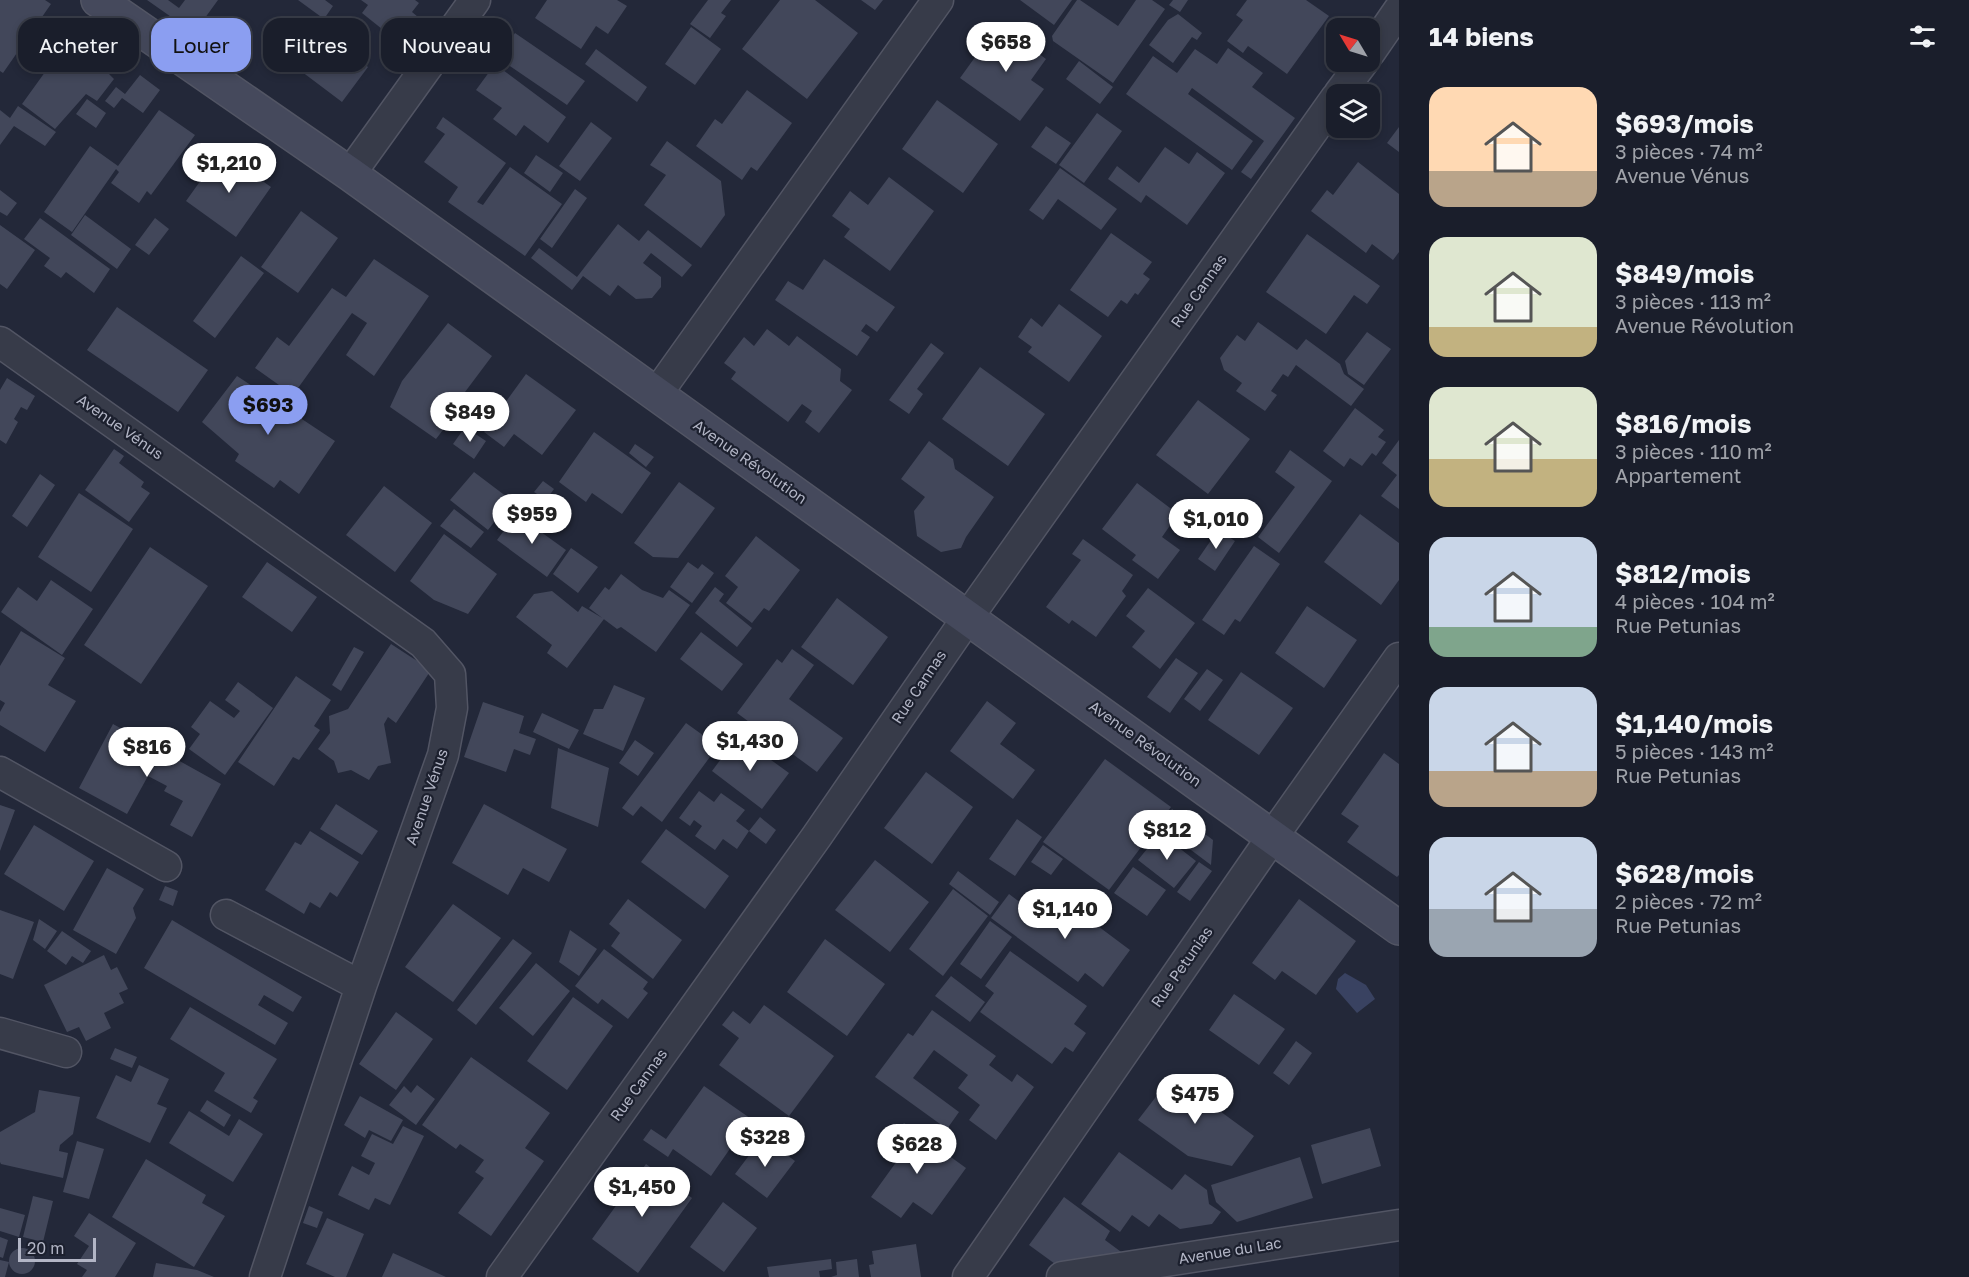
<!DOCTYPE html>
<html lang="fr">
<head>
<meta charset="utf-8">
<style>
  body { margin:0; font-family:"Golos Text",sans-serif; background:#232733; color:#f1f3f6; height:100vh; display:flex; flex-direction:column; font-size:22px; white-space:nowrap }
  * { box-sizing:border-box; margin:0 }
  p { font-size:20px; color:#9fa2a9 }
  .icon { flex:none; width:33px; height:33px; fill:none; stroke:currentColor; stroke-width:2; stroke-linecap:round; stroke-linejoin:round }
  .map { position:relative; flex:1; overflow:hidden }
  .side { display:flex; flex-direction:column; background:#1a1e2b; width:570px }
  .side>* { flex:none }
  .banner { position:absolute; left:18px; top:18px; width:570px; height:54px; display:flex; gap:12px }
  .needle { width:39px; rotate:308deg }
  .controls { position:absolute; left:1326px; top:18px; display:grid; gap:12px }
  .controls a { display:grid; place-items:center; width:54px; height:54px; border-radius:12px; background:#1a1e2b; box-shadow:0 3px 9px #0003,0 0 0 2px #383c47; font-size:30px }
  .scale { position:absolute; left:18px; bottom:15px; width:78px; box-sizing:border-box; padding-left:6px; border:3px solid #b2b5c5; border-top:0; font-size:16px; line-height:21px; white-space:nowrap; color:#b2b5c5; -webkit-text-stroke:4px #1c202e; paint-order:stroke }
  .price { position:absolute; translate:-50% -51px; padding:0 14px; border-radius:21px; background:#fff; color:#222; font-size:20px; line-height:39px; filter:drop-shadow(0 2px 3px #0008) }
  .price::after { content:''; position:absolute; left:50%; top:36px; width:18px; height:14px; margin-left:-9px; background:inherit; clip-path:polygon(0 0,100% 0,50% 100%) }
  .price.on { background:#8b9ef1; color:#111 }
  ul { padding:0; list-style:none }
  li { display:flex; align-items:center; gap:18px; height:150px; padding:0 30px }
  li span { display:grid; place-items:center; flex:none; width:168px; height:120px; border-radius:18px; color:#555 }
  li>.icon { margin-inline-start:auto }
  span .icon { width:72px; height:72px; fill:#fffc; stroke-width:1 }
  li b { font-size:26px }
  h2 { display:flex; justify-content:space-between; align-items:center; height:72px; padding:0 30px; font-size:26px }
  .pill { padding:0 21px; border-radius:18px; background:#1a1e2b; box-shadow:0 3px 9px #0003,0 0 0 2px #383c47; font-size:21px; line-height:54px }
  .pill.on { background:#8b9ef1; color:#111 }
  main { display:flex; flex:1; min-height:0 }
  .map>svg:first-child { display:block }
  .water { fill:#394261 }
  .building { fill:#42475a }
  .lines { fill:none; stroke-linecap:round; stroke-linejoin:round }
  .street-casing { stroke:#525564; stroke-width:33 }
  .secondary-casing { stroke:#525564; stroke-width:36 }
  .street { stroke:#373b49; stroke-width:30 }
  .secondary { stroke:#45495c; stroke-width:33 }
  .labels { text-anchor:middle; stroke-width:4.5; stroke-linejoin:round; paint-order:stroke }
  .street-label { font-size:15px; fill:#b2b5c5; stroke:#1c202e }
</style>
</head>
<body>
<main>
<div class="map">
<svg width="1399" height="1277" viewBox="0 0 1399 1277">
  <rect width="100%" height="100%" fill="#232839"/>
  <path class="water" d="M1345,973L1366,985L1375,999L1357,1013L1336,989L1338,979Z"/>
  <path class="building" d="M0,0H45L51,4L3,73L0,71Z
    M147,0H168L179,8L185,0H218L194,33Z
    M298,0H325L333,6L324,19Z
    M361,0H415L419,3L412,12L418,17L408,31L401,26L392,37L362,13L368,5Z
    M547,0H617L627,6L608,34L596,26L581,49L535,18Z
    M708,0H731L721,13L726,16L710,38L690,24Z
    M780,0H815L858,33L807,99L742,49Z
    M861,0H883L875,10Z
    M1020,0H1072L1054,25Z
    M1077,0H1080L1118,26L1136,0H1152L1165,9L1113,83L1053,41L1052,36Z
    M1173,0H1188L1180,12L1169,5Z
    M1247,0H1306L1329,16L1287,74L1248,46L1243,53L1227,41L1243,20L1236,15Z
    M1178,14L1202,33L1197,40L1192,37L1173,63L1149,45L1168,20Z
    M62,16L74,26L64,41L76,49L88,35L121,60L109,74L114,79L97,101L86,94L55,129L22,104L53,61L39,49Z
    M324,19L345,34L337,43L368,67L342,102L273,50L287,31L297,38L310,20L318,26Z
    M999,24L1046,59L1031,80L1044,89L1020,121L960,78Z
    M691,27L721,49L695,85L665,64Z
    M515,33L585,81L567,105L498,58Z
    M1228,48L1263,73L1252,87L1295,118L1251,179L1241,172L1264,141L1192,88L1188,94L1253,141L1232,170L1126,94L1153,56L1177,73L1195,49L1217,64Z
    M596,49L647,87L637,102L585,64Z
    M1079,61L1113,87L1100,104L1066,79Z
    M495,64L566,117L548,143L524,125L516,136L493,119L502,108L476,90Z
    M140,75L160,90L143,113L122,98L114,108L105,101L116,87L125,94Z
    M747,90L792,123L757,171L751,167L742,180L696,146L715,119L722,124Z
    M87,99L106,113L96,128L76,114Z
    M937,100L998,144L963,193L902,149Z
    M18,106L56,132L45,146L14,126L0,145V110L10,118Z
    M159,110L195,135L151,195L147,191L139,203L111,183L119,172L116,169L72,232L44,212L90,146L118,166Z
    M1097,113L1122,131L1084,183L1059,165Z
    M443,117L506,163L477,202L483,205L510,167L562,204L525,256L448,202L458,187L424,162L445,134L436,128Z
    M591,122L612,138L580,181L559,166Z
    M1046,126L1071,143L1056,164L1031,147Z
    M1399,127V152L1387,143Z
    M667,141L721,181L725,215L701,248L644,205L666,175L650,165Z
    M1165,147L1189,164L1197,152L1225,173L1187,225L1146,195L1141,203L1108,179L1117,166L1139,183Z
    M221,152L271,187L236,237L186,201Z
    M536,155L563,173L550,192L524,173Z
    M1358,162L1399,194V252L1393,260L1372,244L1366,253L1311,211L1327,190L1333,195Z
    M1060,168L1117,209L1101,230L1058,199L1043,220L1029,210Z
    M889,177L934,211L890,271L844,237L850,229L832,216L850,191L868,205Z
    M575,189L587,198L552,248L540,239Z
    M0,190L17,203L7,216L0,212Z
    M301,211L338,238L298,293L261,267Z
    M85,215L131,249L117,269L71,235Z
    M40,218L110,269L94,293L66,272L61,278L44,266L50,258L24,239Z
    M155,218L169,229L149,255L135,245Z
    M618,224L639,241L648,230L692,265L682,277L651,253L643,263L661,277V287L652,298L636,299L618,285L610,296L583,276L572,290L531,258L539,248L577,277Z
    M0,225L35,250L7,289L0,284Z
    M1111,233L1152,262L1143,274L1150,279L1138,295L1135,293L1127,304L1121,300L1108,317L1070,290Z
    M1307,234L1380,286L1367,304L1354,295L1326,334L1266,292Z
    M241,256L264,273L215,338L193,321Z
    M374,259L429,296L374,376L346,355L367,323L352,313L293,395L255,368L277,337L289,346L332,288L346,297Z
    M824,259L895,307L877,332L866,324L861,331L870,337L857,356L775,300L788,281L803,290Z
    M1059,304L1102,336L1069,382L1028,352L1032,347L1018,337L1031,318L1042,327Z
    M117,307L208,370L178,412L87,350Z
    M1258,322L1297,350L1306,339L1340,364L1344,374L1364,389L1351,406L1296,365L1288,377L1283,374L1271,391L1277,395L1265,411L1236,391L1242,383L1224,370L1220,358L1237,335L1245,341Z
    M448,323L492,356L465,392L463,404L436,439L390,407L402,381Z
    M767,329L789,346L797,336L841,369L840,381L852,390L819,433L805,422L812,411L802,404L788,422L731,379L736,372L724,363L744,337L754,346Z
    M1367,332L1391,349L1364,385L1348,374L1345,361Z
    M931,343L944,353L917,389L923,394L909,414L889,400Z
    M980,367L1045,414L1008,466L942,419Z
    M526,374L576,410L542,455L514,434L504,447L484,432Z
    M237,376L335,441L299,494L280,480L274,488L235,461L239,454L202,422Z
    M7,378L35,396L27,410L21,407L14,419L18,422L6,444L0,440V390Z
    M1198,400L1250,439L1208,494L1156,455Z
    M1355,408L1384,430L1378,437L1386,442L1376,456L1372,453L1362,466L1350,458L1344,467L1323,451Z
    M465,427L486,441L474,459L453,444Z
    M594,432L651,473L622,514L592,493L586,502L559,482Z
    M1399,440V509L1381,496L1397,475L1382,463Z
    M929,441L953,459L955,469L994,497L966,537L961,548L941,552L917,536L914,511L925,497L901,479Z
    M635,444L654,457L646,467L629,453Z
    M114,449L124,456L119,463L144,482L141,487L150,493L129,522L85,490Z
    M1290,450L1332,481L1279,553L1258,537L1295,487L1275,472Z
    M474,472L511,500L488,530L450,500Z
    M40,474L55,485L27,527L12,516Z
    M543,481L554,489L546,500L534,492Z
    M679,482L715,508L678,558L653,557L634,543Z
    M1137,483L1178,514L1162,537L1180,550L1158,579L1132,560L1136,555L1102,529Z
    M384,486L432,523L395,572L346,535Z
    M79,493L133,529L91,592L38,557Z
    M454,509L484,532L471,548L440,526Z
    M516,514L566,550L547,577L497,540Z
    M1360,514L1399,543V580L1381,605L1324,562Z
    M1218,530L1235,541L1215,571L1198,559Z
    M444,534L497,574L468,614L434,600L410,581Z
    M756,536L800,570L769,611L764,608L752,623L726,603L738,587L725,576Z
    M1083,539L1133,575L1122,591L1126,596L1096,637L1072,620L1069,624L1046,607L1081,560L1072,554Z
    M1254,546L1280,564L1240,622L1235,619L1224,635L1202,620Z
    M150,547L208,586L141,684L84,645Z
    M571,548L598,567L578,593L553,574Z
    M267,562L317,597L292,632L242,597Z
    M688,562L698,569L702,564L714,573L692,603L670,587Z
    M621,574L642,590L663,598L669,590L690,605L656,652L621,627L617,629L589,608L605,587L609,590Z
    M51,580L93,609L62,655L1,612L18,587L37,601Z
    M715,587L724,594L719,601L752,628L737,647L695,613Z
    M1148,588L1195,623L1160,669L1132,647L1145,631L1126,616Z
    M552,591L578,612L582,606L604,619L567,668L547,653L552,645L516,617L534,594Z
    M837,598L888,637L853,685L801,647Z
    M1307,606L1357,640L1324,688L1275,653Z
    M21,631L65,658L48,685L76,701L45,752L0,725V712L5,703L0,700V666Z
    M701,632L743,664L722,691L680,659Z
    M391,644L431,670L396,723L388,717L384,724L391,763L378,766L369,780L351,770L338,773L334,761L318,749L330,733L329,716L348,709Z
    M354,647L364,652L341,691L332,685Z
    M792,649L814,665L789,699L843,738L817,772L737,713L777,659L782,663Z
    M1176,658L1198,673L1170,713L1147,697Z
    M1207,669L1223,680L1200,711L1184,699Z
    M1241,672L1293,708L1259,755L1208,720Z
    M296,676L331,700L314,726L320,730L299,760L293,757L274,786L238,762Z
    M238,682L273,708L225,775L189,749L200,734L191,727L210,701L234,718L240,711L225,700Z
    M614,685L645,698L623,751L583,734L594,709H603Z
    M987,701L1016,723L1000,744L1035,770L1013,799L950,751Z
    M483,702L524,716L519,733L536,739L530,755L514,749L506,772L464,757Z
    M542,713L579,730L569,749L533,732Z
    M686,723L718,746L662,822L641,806L633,816L622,808Z
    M113,724L221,784L192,837L170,825L183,801L164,791L167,786L148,776L127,814L79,788Z
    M738,736L789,773L762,809L712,771Z
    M635,740L654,753L638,776L619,763Z
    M558,748L609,768L598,827L551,808Z
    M1384,753L1399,764V875L1397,877L1347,842L1359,826L1341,814Z
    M1105,759L1171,807L1109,890L1043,842Z
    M926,772L973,807L932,864L884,828Z
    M699,791L714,802L721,793L745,810L736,821L749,831L760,817L776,830L766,844L749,831L737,849L723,839L715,850L695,836L702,826L694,820L690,826L679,818Z
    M336,804L378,831L362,855L320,829Z
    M484,804L567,849L549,882L523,868L508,895L452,863Z
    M0,805L15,810L0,851Z
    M1172,809L1213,840L1211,865L1159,826Z
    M1017,819L1042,837L1015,876L989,859Z
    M34,825L94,861L64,911L4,874Z
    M666,829L729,876L705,909L641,862Z
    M310,831L359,862L337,897L330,892L320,908L310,902L304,914L265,890L295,842L301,845Z
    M1160,833L1196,861L1174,888L1138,860Z
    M1043,845L1063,859L1051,875L1031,862Z
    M875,860L929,902L890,952L835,910Z
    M1199,862L1212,871L1190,901L1177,892Z
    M1133,867L1166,890L1147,916L1114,893Z
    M107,868L144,889L133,908L136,918L116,954L73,930Z
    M958,871L999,902L990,915L949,884Z
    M165,886L178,891L173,906L159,900Z
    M953,889L988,916L943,976L909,949Z
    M1009,894L1046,922L1063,900L1130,950L1103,987L1085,973L1078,982L991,918Z
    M628,899L682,940L653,979L611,946L620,933L609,924Z
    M1299,899L1356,941L1316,995L1282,971L1275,980L1252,963Z
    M453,904L501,938L453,1002L405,967Z
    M0,910L34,922L13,979L0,974Z
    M39,919L57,931L45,949L33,940Z
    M172,920L302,997L293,1012L264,995L258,1005L288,1023L275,1045L144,968Z
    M990,921L1012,937L981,979L960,964Z
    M570,930L597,949L579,976L559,962Z
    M62,931L91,951L83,963L72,956L66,965L47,951Z
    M513,939L532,953L476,1025L457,1010Z
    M825,939L885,984L847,1036L787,992Z
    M604,949L648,982L643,989L648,993L628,1019L602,999L598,1004L575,986Z
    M1010,951L1087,1006L1074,1024L1086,1033L1073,1052L1065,1047L1052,1064L980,1012L994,993L985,986Z
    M104,955L111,970L117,967L128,989L119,993L124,1003L104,1013L111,1028L86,1041L79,1027L67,1032L44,985Z
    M536,963L570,991L533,1036L499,1008Z
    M951,976L985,1002L970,1022L935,996Z
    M1234,994L1285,1029L1259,1065L1209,1030Z
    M573,997L613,1026L567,1090L527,1061Z
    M764,1005L834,1056L789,1116L719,1065L739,1038L722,1025L733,1011L750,1024Z
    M190,1007L277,1059L253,1098L258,1101L251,1113L214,1091L225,1073L170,1039Z
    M932,1010L996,1056L989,1065L1012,1082L1017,1074L1034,1087L996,1140L969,1120L980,1105L958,1088L968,1075L934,1050L913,1078L959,1112L947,1129L875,1077L908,1033L913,1036Z
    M396,1012L433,1039L396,1090L359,1064Z
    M1296,1041L1312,1053L1289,1085L1273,1073Z
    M115,1048L137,1057L132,1068L110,1059Z
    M471,1057L550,1113L525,1148L544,1161L491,1236L458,1213L484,1178L475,1172L484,1160L460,1144L456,1149L422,1125Z
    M139,1065L169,1079L157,1104L167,1108L150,1143L96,1118L116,1075L131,1082Z
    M1172,1076L1254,1136L1232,1166L1188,1156L1138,1120Z
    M417,1085L435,1099L416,1125L389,1105L404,1086L411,1093Z
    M704,1086L757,1123L740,1147L734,1143L711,1176L673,1149L668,1157L643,1140L651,1129L666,1139Z
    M39,1090L80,1097L73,1134L60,1145L59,1151L68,1153L63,1178L1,1164L0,1162V1132L35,1112Z
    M360,1096L403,1120L391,1141L369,1130L365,1138L344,1125Z
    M207,1100L231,1115L224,1127L200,1111Z
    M189,1111L229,1136L239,1119L263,1134L233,1182L169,1143Z
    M904,1123L966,1168L932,1215L913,1202L901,1218L871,1197L902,1154L888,1144Z
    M403,1126L424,1136L390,1205L375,1198L369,1210L338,1195L352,1166L369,1175L375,1163L361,1156L372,1134L393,1144Z
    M1370,1128L1381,1166L1322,1184L1311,1145Z
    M763,1137L795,1161L767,1198L735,1174Z
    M77,1141L104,1149L89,1199L63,1192Z
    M1119,1152L1172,1190L1185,1174L1207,1190L1209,1204L1221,1212L1212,1224L1180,1229L1159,1214L1149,1227L1132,1215L1120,1232L1081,1204Z
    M1300,1157L1313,1198L1237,1222L1216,1202L1211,1185Z
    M146,1159L206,1195L202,1203L225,1216L194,1267L112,1217Z
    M646,1164L692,1198L638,1273L592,1239Z
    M33,1196L53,1201L43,1242L23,1237Z
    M1064,1197L1110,1231L1105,1240L1128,1257L1062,1269L1029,1245Z
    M723,1202L757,1228L724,1272L690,1247Z
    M309,1206L323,1212L317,1228L303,1223Z
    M0,1208L25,1215L19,1237L0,1231Z
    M89,1213L136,1243L115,1277H82L87,1270L77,1264L89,1246L74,1236Z
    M327,1218L364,1234L346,1277H335L306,1264Z
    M0,1237L8,1240L3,1258L0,1257Z
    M916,1244L921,1277H871L869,1265L874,1264L872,1251Z
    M9 1261a13 13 0 1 1 26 0a13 13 0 1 1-26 0Z
    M393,1253L446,1277H382Z
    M831,1259L832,1269L819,1271L820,1277H769L767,1267Z
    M857,1259L859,1277H831L837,1275L836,1262Z
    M0,1260L9,1262L5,1277H0Z
    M156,1263L197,1270L214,1277H153Z"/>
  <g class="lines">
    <g class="street-casing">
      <path id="street" d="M1370,52L1399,10
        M1339,94L1363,62
        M350,174L475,0
        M0,342L423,643L450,674L452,708L443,755L361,986L265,1277
        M656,395L938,0
        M0,772L166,866
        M226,915L361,986
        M0,1033L66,1052
        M502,1277L817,836L968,617L1336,98
        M968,1277L1273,836L1399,658
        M1062,1277L1399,1225"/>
    </g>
    <g class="secondary-casing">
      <path id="secondary" d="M98,0L350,174L1399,928"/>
    </g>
    <use href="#street" class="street"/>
    <use href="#secondary" class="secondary"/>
  </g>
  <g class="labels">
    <g class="street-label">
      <text transform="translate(1199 291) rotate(-55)" y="5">Rue Cannas</text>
      <text transform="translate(120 427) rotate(35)" y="5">Avenue Vénus</text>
      <text transform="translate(750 462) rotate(35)" y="5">Avenue Révolution</text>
      <text transform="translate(919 687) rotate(-56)" y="5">Rue Cannas</text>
      <text transform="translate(1145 744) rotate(36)" y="5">Avenue Révolution</text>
      <text transform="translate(427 797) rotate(-71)" y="5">Avenue Vénus</text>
      <text transform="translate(1182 967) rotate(-55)" y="5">Rue Petunias</text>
      <text transform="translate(639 1085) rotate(-54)" y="5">Rue Cannas</text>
      <text transform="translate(1230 1251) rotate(-9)" y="5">Avenue du Lac</text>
    </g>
  </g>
</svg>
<div class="controls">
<a><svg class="needle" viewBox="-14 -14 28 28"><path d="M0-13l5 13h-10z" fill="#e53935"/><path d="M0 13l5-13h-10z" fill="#9fa2a9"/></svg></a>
<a><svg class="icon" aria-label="layers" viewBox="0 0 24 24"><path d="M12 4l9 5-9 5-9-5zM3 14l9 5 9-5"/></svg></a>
</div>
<div class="scale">20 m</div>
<b class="price" style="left:1006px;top:73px">$658</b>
<b class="price" style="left:229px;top:194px">$1,210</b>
<b class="price on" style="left:268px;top:436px">$693</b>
<b class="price" style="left:470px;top:443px">$849</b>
<b class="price" style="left:532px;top:545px">$959</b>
<b class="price" style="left:1216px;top:550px">$1,010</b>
<b class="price" style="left:750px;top:772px">$1,430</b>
<b class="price" style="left:147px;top:778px">$816</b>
<b class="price" style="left:1167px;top:861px">$812</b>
<b class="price" style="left:1065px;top:940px">$1,140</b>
<b class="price" style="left:1195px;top:1125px">$475</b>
<b class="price" style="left:765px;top:1168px">$328</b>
<b class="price" style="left:917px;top:1175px">$628</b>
<b class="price" style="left:642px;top:1218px">$1,450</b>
<div class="banner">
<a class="pill">Acheter</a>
<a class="pill on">Louer</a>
<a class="pill">Filtres</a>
<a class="pill">Nouveau</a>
</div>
</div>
<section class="side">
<h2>14 biens<svg class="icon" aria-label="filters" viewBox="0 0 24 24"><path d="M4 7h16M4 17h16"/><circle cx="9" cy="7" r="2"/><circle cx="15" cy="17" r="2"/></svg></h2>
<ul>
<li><span style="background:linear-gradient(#ffd9b3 70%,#b9a48a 0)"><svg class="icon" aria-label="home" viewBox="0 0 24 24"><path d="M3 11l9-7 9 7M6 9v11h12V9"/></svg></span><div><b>$693/mois</b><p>3 pièces · 74 m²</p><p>Avenue Vénus</p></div></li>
<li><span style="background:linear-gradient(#dfe7d0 75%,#c2b280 0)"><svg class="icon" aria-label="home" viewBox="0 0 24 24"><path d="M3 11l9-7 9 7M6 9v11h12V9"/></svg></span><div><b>$849/mois</b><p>3 pièces · 113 m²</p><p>Avenue Révolution</p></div></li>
<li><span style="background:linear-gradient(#dfe7d0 60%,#c2b280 0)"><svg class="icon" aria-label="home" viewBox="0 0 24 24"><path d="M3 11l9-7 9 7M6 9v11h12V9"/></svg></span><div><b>$816/mois</b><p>3 pièces · 110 m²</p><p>Appartement</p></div></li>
<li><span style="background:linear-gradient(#c9d6e8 75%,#7fa58c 0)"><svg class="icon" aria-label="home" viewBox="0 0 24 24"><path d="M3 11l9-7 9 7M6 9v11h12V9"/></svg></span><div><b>$812/mois</b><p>4 pièces · 104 m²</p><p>Rue Petunias</p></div></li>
<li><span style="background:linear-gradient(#c9d6e8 70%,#b9a48a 0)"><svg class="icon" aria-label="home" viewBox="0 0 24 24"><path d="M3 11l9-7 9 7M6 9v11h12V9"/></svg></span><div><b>$1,140/mois</b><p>5 pièces · 143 m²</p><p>Rue Petunias</p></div></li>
<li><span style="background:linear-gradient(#c9d6e8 60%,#9aa5b1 0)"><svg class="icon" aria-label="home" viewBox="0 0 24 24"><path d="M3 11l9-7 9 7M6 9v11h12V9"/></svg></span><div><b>$628/mois</b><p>2 pièces · 72 m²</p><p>Rue Petunias</p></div></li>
</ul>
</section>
</main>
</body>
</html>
